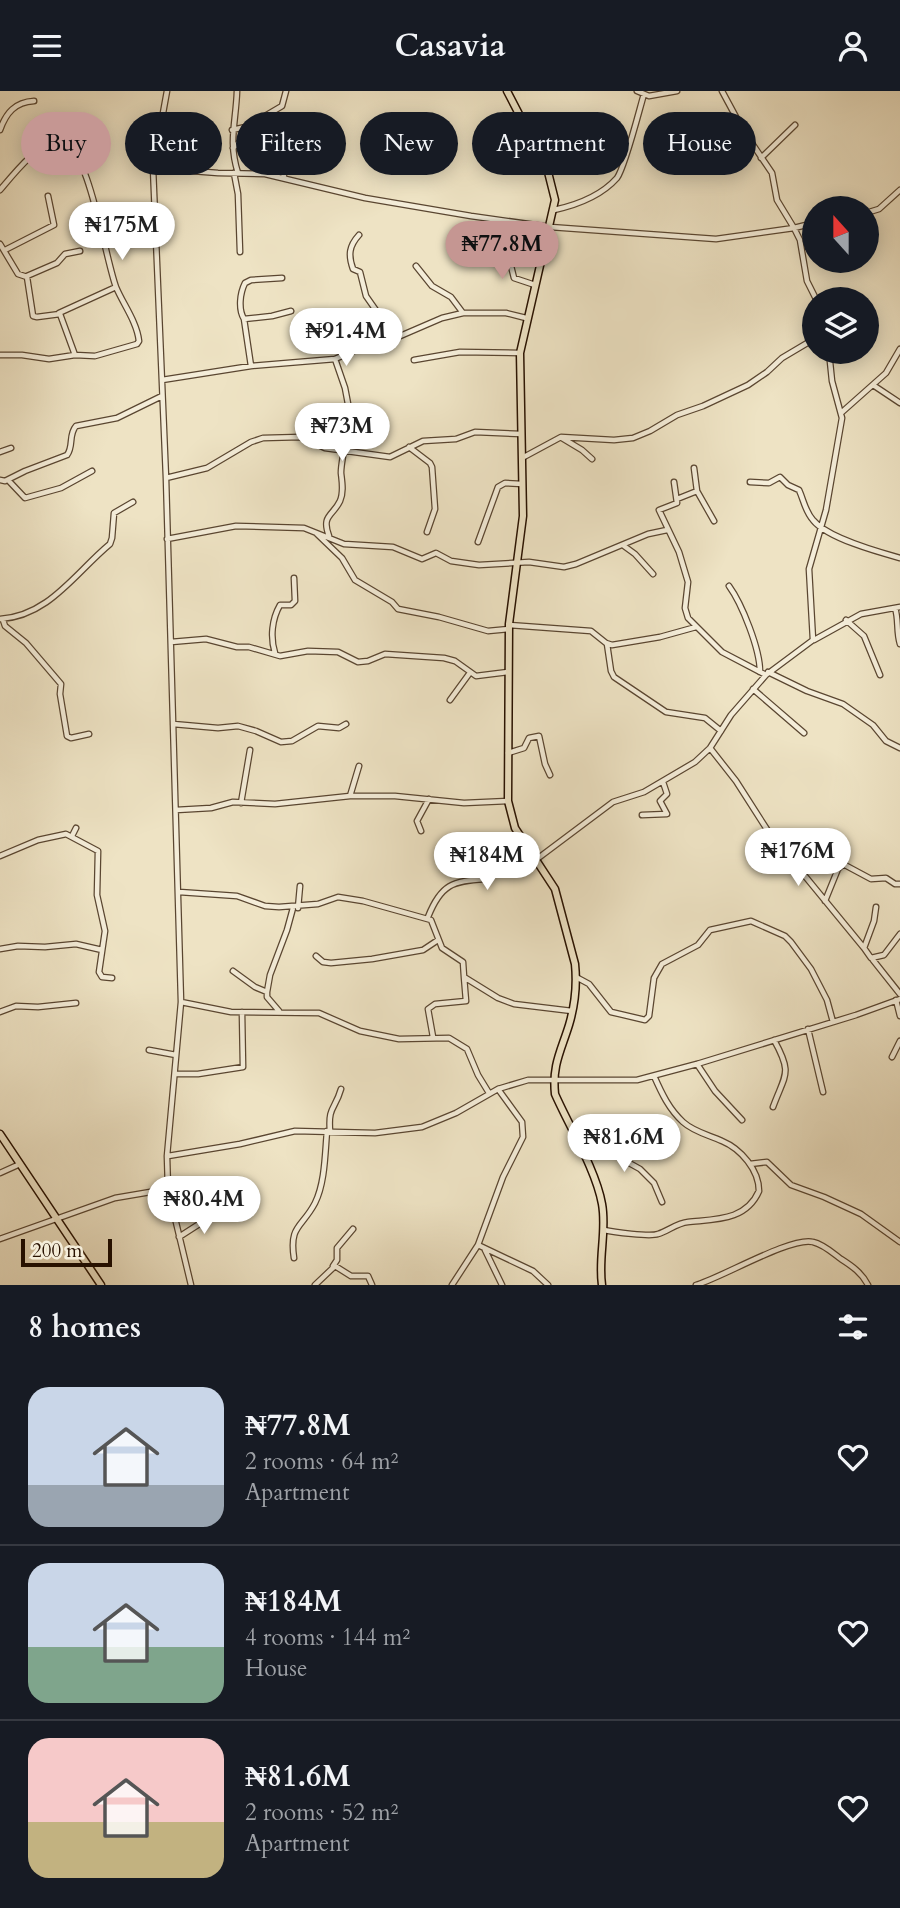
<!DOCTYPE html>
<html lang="en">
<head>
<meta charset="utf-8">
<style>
  body { margin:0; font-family:Cardo,serif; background:#242831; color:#f1f3f6; height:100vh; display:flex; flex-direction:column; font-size:26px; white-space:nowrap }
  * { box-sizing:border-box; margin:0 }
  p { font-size:23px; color:#9ea1a6 }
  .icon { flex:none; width:38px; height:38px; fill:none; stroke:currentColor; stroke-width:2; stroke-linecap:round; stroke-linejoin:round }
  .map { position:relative; height:1194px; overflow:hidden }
  .drawer { display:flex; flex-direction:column; background:#171b24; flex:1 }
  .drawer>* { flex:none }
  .banner { position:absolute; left:21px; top:21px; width:859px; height:63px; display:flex; gap:14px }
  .needle { width:46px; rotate:339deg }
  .fabs { position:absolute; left:802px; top:105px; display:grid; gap:14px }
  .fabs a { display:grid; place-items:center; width:77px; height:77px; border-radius:50%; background:#171b24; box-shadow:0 4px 18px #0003; font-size:35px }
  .scale { position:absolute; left:21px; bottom:18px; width:91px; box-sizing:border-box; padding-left:7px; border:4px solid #281100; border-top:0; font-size:19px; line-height:24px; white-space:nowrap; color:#281100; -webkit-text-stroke:5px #f4edd9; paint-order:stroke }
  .price { position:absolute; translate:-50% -60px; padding:0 16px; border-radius:24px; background:#fff; color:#222; font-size:23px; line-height:46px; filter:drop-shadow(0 2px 4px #0008) }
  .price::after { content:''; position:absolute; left:50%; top:42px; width:21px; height:16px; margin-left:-10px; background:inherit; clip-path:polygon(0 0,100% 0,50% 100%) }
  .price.on { background:#c59692; color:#111 }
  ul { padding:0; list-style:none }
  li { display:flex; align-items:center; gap:21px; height:175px; padding:0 28px }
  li+li { border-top:2px solid #363941 }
  li span { display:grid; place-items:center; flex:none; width:196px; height:140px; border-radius:21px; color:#555 }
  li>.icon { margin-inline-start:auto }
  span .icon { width:84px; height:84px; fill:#fffc; stroke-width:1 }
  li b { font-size:30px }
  h2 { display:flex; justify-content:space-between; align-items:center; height:84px; padding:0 28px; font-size:30px }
  .pill { padding:0 24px; border-radius:32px; background:#171b24; box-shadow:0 4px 18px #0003; font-size:24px; line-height:63px }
  .pill.on { background:#c59692; color:#111 }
  header { display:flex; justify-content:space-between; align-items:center; height:91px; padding:0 28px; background:#171b24; font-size:32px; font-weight:600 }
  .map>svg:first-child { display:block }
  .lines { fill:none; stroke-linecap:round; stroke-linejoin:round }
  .minor-casing { stroke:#5a4631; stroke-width:7 }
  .major-casing { stroke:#281100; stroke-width:9 }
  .minor { stroke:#f4edd9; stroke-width:4.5 }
  .major { stroke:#eee3c4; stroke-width:6 }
</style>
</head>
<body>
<header><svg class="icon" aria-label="menu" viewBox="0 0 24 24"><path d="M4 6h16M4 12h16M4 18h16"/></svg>Casavia<svg class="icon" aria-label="person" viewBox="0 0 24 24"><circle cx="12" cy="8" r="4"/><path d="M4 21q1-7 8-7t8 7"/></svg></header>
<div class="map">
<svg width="900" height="1194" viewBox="0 0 900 1194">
  <rect width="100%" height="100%" fill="#eee3c4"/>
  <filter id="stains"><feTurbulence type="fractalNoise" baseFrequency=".00286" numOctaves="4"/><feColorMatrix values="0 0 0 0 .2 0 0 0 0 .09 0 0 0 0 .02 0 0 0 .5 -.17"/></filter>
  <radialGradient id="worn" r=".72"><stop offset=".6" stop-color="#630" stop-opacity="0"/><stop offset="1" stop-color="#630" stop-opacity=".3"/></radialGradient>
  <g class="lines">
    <g class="minor-casing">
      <path id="minor" d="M167,0L153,77L166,387L181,911L167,1065L168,1098L191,1194
        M237,0C236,31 228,51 238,82
        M637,0L649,5L677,0
        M722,0L743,39L772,82L777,109L794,137L814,132
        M0,39C6,22 15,11 34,10
        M232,39L259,33L265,25L282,15L286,0
        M233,57L255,37
        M761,67L795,34
        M153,77L218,82L265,83L365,107L471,125L550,136L716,148L794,137L800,149L807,190L816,208
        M234,82L238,103L240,161
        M284,86L281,52L290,37L284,32
        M0,99C17,79 35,56 60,47C89,55 105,167 116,196C123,213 137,231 139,250L137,253L95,265L75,264L49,268L22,264H0
        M554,119C577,114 601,105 617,87C625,76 639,20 644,3
        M866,122L879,118L900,99
        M359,144C349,155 348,164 353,178L360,181L366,205L380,225L384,252
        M0,153L18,183L27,186L33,225L37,226L60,223L75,264
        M506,155L514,187L535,194
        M5,159L54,134L48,105
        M416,175L432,195L451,206L463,222
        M27,185L57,172L65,163L80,160
        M59,222L116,196
        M244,228C238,218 240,202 245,192L251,189L282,187
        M414,269L460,261L520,262
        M251,275L244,228L272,225L291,220
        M162,289L251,275L335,268L356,259L384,252L442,227L463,222H506L526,227
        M873,294L900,312
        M841,322L886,282L900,258
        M330,326L346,321L349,318L345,297L335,268
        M562,347L582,359L592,368
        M409,356L430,372L432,376L435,418L427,441
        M0,361L11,357
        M522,367L561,346L614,349L633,347L650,340L677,324L703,315L748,294L767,281L782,267L814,248
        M694,377L697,400L714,430
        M166,387L207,377L251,351L263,347L301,346L325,357L390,366L423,350L456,348L475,341L521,343
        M0,389L5,390L25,380L67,364C74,355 68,344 76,335L117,327L162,305
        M8,389L25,407L61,397L92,380
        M674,391L677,412L659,419L679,461L688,491L685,517L688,527L722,561L766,584
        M750,391L769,392L780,386L788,394L799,399C804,410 805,420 813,429C827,447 878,461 900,467
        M677,408L697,400
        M317,443L342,467L355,489L392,511L398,518L439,526L488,540L509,538
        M329,445C321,424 333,425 340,410C344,401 342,391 341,382C341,374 343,366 344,359
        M167,448L236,435L304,437L344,453L393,456L422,468L436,462L451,470L479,474L529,471L564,476L576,473L648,443L667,439
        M478,451L498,396L505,392L522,393
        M624,455L635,463L653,483
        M729,495C742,513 760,558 760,581
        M895,517C899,529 896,540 900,553
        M0,528C49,525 75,482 110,453L112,447L114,422L133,411
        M3,529L5,535L26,552L61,593L60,603L67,645L71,647L89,643
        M846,529L864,545L880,584
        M509,534L591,540L606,552L612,554L660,546L696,536
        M814,549L861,523L900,516
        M171,551L206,548L237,556H249L280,565L308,560L338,561L358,571L368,570L385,563L444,567L455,570L476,585L508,581
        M607,553L611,580L614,586L666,621L705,627L721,640
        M275,562C270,546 272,528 280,514H291L295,510L294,487
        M768,581L807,600L843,613L873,634L886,650L900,657
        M753,598L804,642
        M450,609L469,583
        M173,633L218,637L238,635L256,640L281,651L292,650L318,635L339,637L346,633
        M710,657L736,690L768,740L864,857L871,867L884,864L900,843
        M508,662L524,657L529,647L539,645L545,673L550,684
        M350,705L359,675
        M241,712L250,659
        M176,719L211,717L233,711L275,713L350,705H395L464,712L508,710
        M642,724L667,723L660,710L667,703L663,691
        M421,740L417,730L429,708
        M72,745L76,737
        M0,765L38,749L66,743L98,760L97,804L105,840L99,881L102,886L112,887
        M537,768L613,711L644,701L695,671L710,657L731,624L766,584L813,549L809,478L826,419L842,327L832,290L829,261
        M179,801L237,805L265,815L279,816L318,813L338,806L363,810L431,829L442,857L463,871L464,886L498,907L514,913L572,920
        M825,810L838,778L843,773L871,788L886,787L895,793H900
        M298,817L300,795
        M428,826C441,793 453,790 485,788L500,768L528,756
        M864,857L874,830L876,816
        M0,858L18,855L45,856L76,853L102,859
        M316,865L323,871L331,872L372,868L423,859L438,849
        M873,869L900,903
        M233,880L255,896L267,901
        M576,886L589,893L611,921L645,929L649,925L654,887L662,873L698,854L710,839L751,830L785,845L791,851L811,878L827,909L833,931
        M896,909L900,925
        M181,911L231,921L319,922L360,940L399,948L449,947L467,958L478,984L489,1002
        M279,920L267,906V901L270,884L287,839L293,817
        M0,921L16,915L38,916L76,912
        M808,938L823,1001
        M433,946L428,918L435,913L466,910L464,886
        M149,959L176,964
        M892,966L900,950
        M697,973L715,1000L742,1029
        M175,983H198L243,976L242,921
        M773,1016C785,983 793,983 774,949
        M330,1040C328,1015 335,1019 341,998
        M582,1060L600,1056L640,1078L654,1092L662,1111
        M168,1065L240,1053L295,1040L375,1042L422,1036L456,1022L498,998L528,989H637L697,973L856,924L900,908
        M750,1073L767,1071L791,1094L824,1106L861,1123L900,1151
        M0,1082L20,1073
        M604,1139C613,1141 650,1146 658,1143C668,1140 677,1132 688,1131C715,1128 746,1130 759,1100C759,1079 741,1058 722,1050C709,1044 694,1041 683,1031C669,1018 662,1003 654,985
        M179,1146L207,1128L226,1125
        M0,1148L115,1107L168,1098
        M478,1154L533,1180L548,1194
        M485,1159L502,1194
        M294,1167C289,1134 302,1137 315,1112C325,1092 325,1063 327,1040
        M333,1175L337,1169V1157L353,1138
        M315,1194L335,1175L351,1185H368L372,1194
        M452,1194L478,1154L503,1086L523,1046L522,1031L498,998
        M696,1194C721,1187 792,1145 813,1151C823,1153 833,1162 841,1168C852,1175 862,1182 868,1194"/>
    </g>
    <g class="major-casing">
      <path id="major" d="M507,0L547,77L555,109L520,262L523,425L509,533L508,710L515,737L555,798L575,873C577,893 575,914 569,934C561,960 552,974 555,1003C569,1035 596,1079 602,1113C607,1140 598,1167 602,1194
        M0,1043L101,1194"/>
    </g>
    <use href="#minor" class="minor"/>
    <use href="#major" class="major"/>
  </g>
  <rect width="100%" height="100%" filter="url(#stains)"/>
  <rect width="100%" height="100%" fill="url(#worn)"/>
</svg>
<div class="fabs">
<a><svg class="needle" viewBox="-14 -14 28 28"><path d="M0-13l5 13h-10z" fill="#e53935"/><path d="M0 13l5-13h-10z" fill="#9ea1a6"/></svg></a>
<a><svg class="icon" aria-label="layers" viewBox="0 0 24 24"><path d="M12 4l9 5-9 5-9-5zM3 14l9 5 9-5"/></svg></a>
</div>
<div class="scale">200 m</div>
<b class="price" style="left:122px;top:171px">₦175M</b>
<b class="price on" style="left:502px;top:190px">₦77.8M</b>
<b class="price" style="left:346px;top:277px">₦91.4M</b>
<b class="price" style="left:342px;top:372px">₦73M</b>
<b class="price" style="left:798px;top:797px">₦176M</b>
<b class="price" style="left:487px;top:801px">₦184M</b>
<b class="price" style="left:624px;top:1083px">₦81.6M</b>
<b class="price" style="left:204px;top:1145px">₦80.4M</b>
<div class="banner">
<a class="pill on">Buy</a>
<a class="pill">Rent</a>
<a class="pill">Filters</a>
<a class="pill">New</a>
<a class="pill">Apartment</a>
<a class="pill">House</a>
</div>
</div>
<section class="drawer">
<h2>8 homes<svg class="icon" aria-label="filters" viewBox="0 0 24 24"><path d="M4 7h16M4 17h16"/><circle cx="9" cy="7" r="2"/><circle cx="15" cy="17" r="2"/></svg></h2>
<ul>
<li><span style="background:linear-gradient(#c9d6e8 70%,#9aa5b1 0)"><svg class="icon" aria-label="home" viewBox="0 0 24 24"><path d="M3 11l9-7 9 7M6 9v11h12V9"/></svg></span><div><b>₦77.8M</b><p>2 rooms · 64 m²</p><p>Apartment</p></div><svg class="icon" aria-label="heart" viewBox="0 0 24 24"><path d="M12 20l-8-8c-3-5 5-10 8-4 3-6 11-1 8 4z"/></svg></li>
<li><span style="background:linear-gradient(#c9d6e8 60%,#7fa58c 0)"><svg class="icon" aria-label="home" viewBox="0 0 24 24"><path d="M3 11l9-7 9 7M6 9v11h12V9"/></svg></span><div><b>₦184M</b><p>4 rooms · 144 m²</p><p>House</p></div><svg class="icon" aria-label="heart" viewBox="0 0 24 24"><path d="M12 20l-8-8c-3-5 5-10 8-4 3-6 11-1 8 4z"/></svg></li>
<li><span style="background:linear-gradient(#f6c9c9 60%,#c2b280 0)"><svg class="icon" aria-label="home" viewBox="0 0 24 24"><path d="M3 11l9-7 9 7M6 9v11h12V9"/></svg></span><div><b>₦81.6M</b><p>2 rooms · 52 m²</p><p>Apartment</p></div><svg class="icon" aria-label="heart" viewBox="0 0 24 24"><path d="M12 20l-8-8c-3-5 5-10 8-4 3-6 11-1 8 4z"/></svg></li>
</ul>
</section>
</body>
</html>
